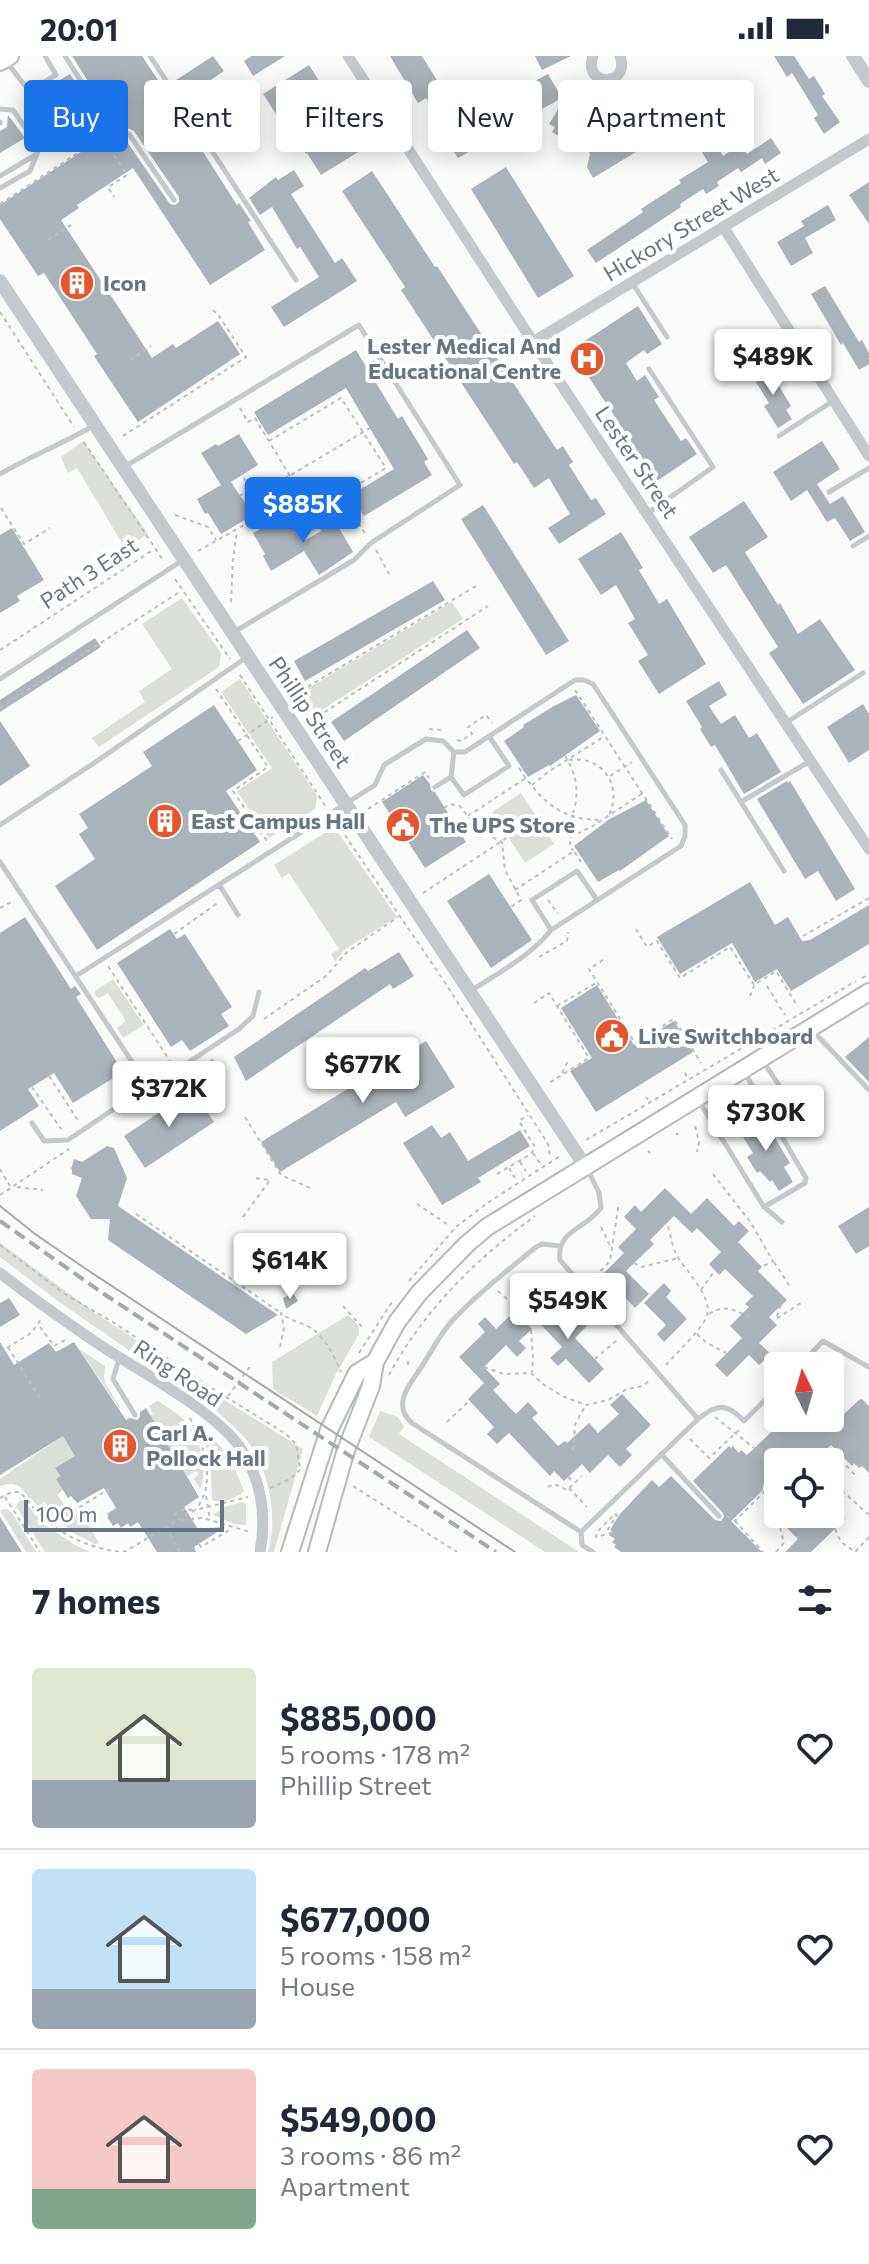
<!DOCTYPE html>
<html lang="en">
<head>
<meta charset="utf-8">
<style>
  body { margin:0; font-family:Commissioner,sans-serif; background:#f2f2f3; color:#1f2937; height:100vh; display:flex; flex-direction:column; font-size:30px; white-space:nowrap }
  * { box-sizing:border-box; margin:0 }
  p { font-size:26px; color:#747a83 }
  .icon { flex:none; width:44px; height:44px; fill:none; stroke:currentColor; stroke-width:2; stroke-linecap:round; stroke-linejoin:round }
  .map { position:relative; height:1496px; overflow:hidden }
  .side { display:flex; flex-direction:column; background:#fff; flex:1 }
  .side>* { flex:none }
  .banner { position:absolute; left:24px; top:24px; width:822px; height:72px; display:flex; gap:16px }
  .needle { width:52px; rotate:355deg }
  .tools { position:absolute; left:764px; top:1296px; display:grid; gap:16px }
  .tools a { display:grid; place-items:center; width:80px; height:80px; border-radius:8px; background:#fff; box-shadow:0 4px 20px #0003; font-size:40px }
  .scale { position:absolute; left:24px; bottom:20px; width:200px; box-sizing:border-box; padding-left:8px; border:4px solid #657683; border-top:0; font-size:22px; line-height:28px; white-space:nowrap; color:#657683; -webkit-text-stroke:6px #fff; paint-order:stroke }
  .price { position:absolute; translate:-50% -68px; padding:0 18px; border-radius:8px; background:#fff; color:#222; font-size:26px; line-height:52px; filter:drop-shadow(0 2px 4px #0008) }
  .price::after { content:''; position:absolute; left:50%; top:48px; width:24px; height:18px; margin-left:-12px; background:inherit; clip-path:polygon(0 0,100% 0,50% 100%) }
  .price.current { background:#1a73e8; color:#fff }
  ul { padding:0; list-style:none }
  li { display:flex; align-items:center; gap:24px; height:200px; padding:0 32px }
  li+li { border-top:2px solid #e0e1e3 }
  li span { display:grid; place-items:center; flex:none; width:224px; height:160px; border-radius:8px; color:#555 }
  li>.icon { margin-inline-start:auto }
  span .icon { width:96px; height:96px; fill:#fffc; stroke-width:1 }
  li b { font-size:34px }
  h2 { display:flex; justify-content:space-between; align-items:center; height:96px; padding:0 32px; font-size:34px }
  .pill { padding:0 28px; border-radius:8px; background:#fff; box-shadow:0 4px 20px #0003; font-size:28px; line-height:72px }
  .pill.current { background:#1a73e8; color:#fff }
  .status { display:flex; justify-content:space-between; align-items:center; height:56px; padding:0 40px; background:#fff; direction:ltr }
  .status svg { height:22px; fill:currentColor }
  .map>svg:first-child { display:block }
  .green { fill:#dadfd7 }
  .building { fill:#aab3b9 }
  .lines { fill:none; stroke-linecap:round; stroke-linejoin:round }
  .secondary-casing { stroke:#b3babf; stroke-width:20 }
  .path { stroke:#bbbfc2; stroke-width:2; stroke-dasharray:4 4; stroke-linecap:butt }
  .service { stroke:#c3c8cc; stroke-width:5 }
  .minor { stroke:#c3c8cc; stroke-width:11 }
  .tertiary { stroke:#c3c8cc; stroke-width:14 }
  .secondary { stroke:#fff; stroke-width:16 }
  .tram { stroke:#a2aab0; stroke-width:2 }
  .rail { stroke:#a2aab0; stroke-width:4; stroke-dasharray:12 6; stroke-linecap:butt }
  .labels { text-anchor:middle; stroke-width:8; stroke-linejoin:round; paint-order:stroke }
  .street-label { font-size:22px; fill:#657683; stroke:#fff }
  .poi-label { font-size:22px; font-weight:bold; fill:#657683; stroke:#fff; text-anchor:start }
</style>
</head>
<body>
<div class="status"><b>20:01</b><svg viewBox="0 0 49 12"><path d="M0 12V9h3v3zM5 12V6h3v6zM10 12V3h3v9zM15 12V0h3v12zM26 1h20v11H26zM47 4h2v5h-2z"/></svg></div>
<div class="map">
<svg width="869" height="1496" viewBox="0 0 869 1496">
  <rect width="100%" height="100%" fill="#fafaf8"/>
  <path class="green" d="M83,385L148,478L125,492L77,412L68,417L61,401Z
    M182,542L221,597L219,611L99,691L92,682L145,646L139,635L172,613L142,568Z
    M452,546L463,563L314,659L300,637Z
    M240,623L317,740L315,753L269,782L237,735L272,712L221,636Z
    M521,737L554,788L525,807L492,756Z
    M334,771L397,861L344,894L335,906L331,898L339,893L289,817L282,822L274,809Z
    M113,923L144,969L123,982L117,972L126,965L108,937L99,942L95,939V935Z
    M0,1187L98,1259L203,1327L204,1334L197,1336L186,1334L58,1245L0,1201Z
    M348,1259C355,1265 360,1269 359,1278L335,1320L317,1360L273,1333L272,1306Z
    M79,1293L105,1310L104,1321L106,1329L120,1351L119,1352Z
    M216,1339L303,1393L274,1496H268C277,1465 271,1427 256,1398C246,1379 226,1363 209,1349Z
    M158,1345C167,1351 177,1357 185,1365C200,1381 209,1412 200,1433L194,1423L199,1417L195,1415L187,1421L150,1360L153,1358L149,1350Z
    M380,1355L398,1361L404,1371L399,1378L579,1496H545L369,1381Z
    M67,1377L75,1400L55,1413L60,1420L56,1423L63,1434L57,1439L66,1451L52,1459L39,1452L31,1442H29C20,1429 16,1425 0,1430V1423Z
    M206,1377C226,1391 236,1414 244,1435C236,1442 222,1448 212,1444L211,1413L203,1380Z
    M23,1444L45,1469L75,1489L90,1496H45L16,1450L19,1445Z
    M242,1446L246,1448V1469L234,1468L213,1459L224,1451Z
    M87,1451L91,1459L85,1463L99,1487L95,1488L68,1474L66,1469L68,1462Z
    M7,1453L12,1457L36,1496H26L0,1454Z"/>
  <path class="building" d="M72,0H142L174,48L173,49L237,149L239,147L251,165L248,166L265,194L210,229L133,112L77,149L79,152L61,164L152,302L173,288L176,292L218,265L240,298L138,366L94,300L97,298L44,217L38,220L0,163V149L110,77L125,83L170,148L175,149L179,146V141L134,75L114,66Z
    M213,0L224,15L184,42L173,26Z
    M251,0H285L253,20L244,5Z
    M390,0H422L466,71L469,69L481,89L458,102L432,63L437,60L426,42L418,47Z
    M535,0H571L542,14Z
    M774,0H794L809,23L814,20L825,38L822,40L840,66L824,78L814,62L818,59L792,17L787,21Z
    M309,9L337,53L340,51L368,90L321,119L307,97L306,98L287,71L285,72L263,38Z
    M70,18L89,48L63,65L43,34Z
    M548,18L562,42L540,54L527,29Z
    M628,44L665,58L674,73L593,122L587,111L590,98L585,90L570,81L568,85L552,76L555,71L549,68L562,47L593,66Z
    M8,59L25,82L0,97V75L7,71Z
    M707,73L723,100L741,88L747,98L771,82L781,97L765,108L762,102L741,116L738,112L717,126L719,130L706,138L703,133L680,148L681,151L596,207L587,194L643,156L641,153L681,127L679,124L708,106L693,82Z
    M506,111L574,220L538,242L471,133Z
    M294,114L304,130L291,138L335,207L342,202L357,225L284,271L271,251L319,221L300,191L297,193L272,151L260,159L249,142L276,121L278,124Z
    M372,115L435,211L437,210L557,394L563,390L573,406L569,409L591,444L596,442L606,458L559,488L548,472L570,458L549,422L534,432L517,406L514,408L401,234L405,231L342,135Z
    M869,126V168L849,139Z
    M828,149L836,164L805,182L813,197L791,210L777,186L804,170L801,165Z
    M825,230L859,286L862,284L869,297V308L859,314L843,287L841,289L811,238Z
    M638,250L662,288L647,298L644,294L626,307L637,325L645,319L659,341L654,344L681,385L686,382L697,398L657,425L571,294Z
    M356,294L398,363L402,360L428,403L424,406L432,419L364,460L351,439L394,413L346,332L268,379L254,356Z
    M767,310L791,350L786,354L792,363L778,372L764,350L769,347L752,320Z
    M239,378L258,409L231,426L253,459L221,478L208,457L205,458L197,443L221,429L201,397L216,388L218,390Z
    M822,385L840,413L817,428L830,448L843,440L865,476L850,485L835,462L827,466L807,434L791,445L773,416Z
    M744,445L768,481L745,496L778,549L780,547L798,578L820,563L855,614L803,648L769,597L778,591L726,509L713,517L689,481Z
    M483,449L569,585L546,599L461,463Z
    M285,459L302,486L321,475L319,472L334,463L353,496L319,519L304,495L271,515L263,500L265,498L253,477Z
    M12,472L44,524L17,540L20,545L0,557V479Z
    M621,476L643,512L639,514L659,548L667,543L706,608L659,638L638,605L648,599L628,567L635,563L616,529L601,539L578,503Z
    M433,525L445,544L305,625L294,605Z
    M467,574L480,592L344,685L331,666Z
    M95,582L101,591L0,656V644Z
    M719,625L727,639L709,650L721,668L735,659L749,682L757,677L781,716L744,738L715,689L711,691L700,673L702,671L686,645Z
    M576,639L600,675L550,710L549,709L528,721L504,685L524,671L523,669L554,650Z
    M863,648L869,658V694L849,707L827,671Z
    M214,649L257,714L226,735L260,786L97,894L55,830L95,803L79,778L88,772L79,758L152,710L143,696Z
    M0,665L30,710L0,730Z
    M423,719L430,728L431,735L435,736L466,786L425,812L382,746Z
    M787,725L788,727L790,725L855,833L836,845L818,815L805,823L757,743Z
    M646,744L669,780L620,815L619,814L598,826L574,790L608,764Z
    M489,818L532,884L491,912L447,845Z
    M750,826L775,869L788,861L802,885L810,884L869,849V888L791,935L777,913L755,926L732,887L680,918L657,881Z
    M25,861L71,933L75,930L81,938L76,941L123,1016L73,1047L54,1017L28,1033L39,1050L0,1075V877Z
    M170,873L177,883L185,878L232,951L221,958L229,970L190,995L182,984L171,991L117,907Z
    M399,896L414,920L393,933L390,928L246,1025L234,1001L365,912L368,915Z
    M597,929L634,989L674,965L693,996L596,1056L570,1015L592,1002L561,952Z
    M869,981V1026L845,1001Z
    M426,985L455,1031L405,1061L396,1046L280,1116L261,1086Z
    M193,1034L214,1066L145,1112L124,1080Z
    M761,1059L790,1107L784,1111L793,1126L779,1135L772,1124L770,1126L760,1115L757,1117L747,1101L753,1097L738,1073Z
    M432,1069L441,1082L450,1076L468,1105L520,1074L530,1090L478,1122L481,1126L442,1149L403,1087Z
    M107,1090L114,1092L127,1122L118,1150L278,1259L246,1278L108,1184L110,1163H91L76,1140L82,1122L72,1118V1114L71,1113L74,1103L82,1106Z
    M665,1132L691,1158L707,1142L734,1170L739,1165L749,1175L738,1186L762,1211L758,1215L787,1244L769,1261L777,1269L759,1287L771,1298L759,1309L749,1299L727,1321L715,1309L742,1282L730,1270L749,1251L745,1248L753,1240L725,1213L719,1219L709,1208L721,1196L697,1172L692,1177L674,1160L650,1184L654,1188L626,1215L649,1238L635,1252L603,1218L624,1197L618,1191L636,1173L624,1161L635,1149L641,1156Z
    M869,1151V1190L856,1198L838,1170Z
    M664,1227L671,1235L666,1241L687,1263L664,1286L657,1278L666,1269L644,1247Z
    M293,1237L298,1245L286,1253L283,1242Z
    M9,1242L20,1259L0,1271V1247Z
    M549,1243L572,1267L579,1261L587,1270L575,1282L604,1313L589,1327L566,1303L558,1310L550,1302L562,1291L532,1259Z
    M515,1255L532,1273L519,1285L526,1292L517,1301L506,1289L484,1311L500,1328L493,1334L516,1358L528,1346L538,1357L532,1362L558,1390L565,1385L567,1387L589,1367L598,1377L619,1358L610,1349L622,1338L651,1369L626,1393L632,1399L620,1411L608,1399L590,1417L582,1408L564,1425L554,1415L550,1420L509,1377L497,1388L487,1378L494,1371L468,1343L484,1327L459,1301L485,1276L478,1268L485,1261L496,1273Z
    M0,1286L14,1309L49,1287L56,1296L74,1286L126,1364L130,1362L137,1364L140,1361V1356L146,1352L199,1441L184,1451L198,1473L225,1471L194,1491L196,1496H157L138,1466L130,1471L128,1467L121,1472L118,1467L113,1470L107,1461L109,1460L107,1458L116,1452L104,1432L77,1447L71,1440L68,1442L56,1423L60,1420L55,1412L75,1400L63,1380L0,1419Z
    M862,1343L869,1350V1417L862,1410L859,1412L854,1407L852,1410L831,1389L813,1406H778V1424L771,1431L765,1424L762,1435L731,1465L762,1496H621L614,1491L616,1489L612,1486L615,1483L609,1479L612,1475L610,1474L620,1458L652,1424L659,1431L671,1420L715,1464L721,1465L724,1461L723,1457L693,1425L729,1390L731,1392L733,1390L739,1397L741,1394L747,1399L783,1365L790,1373L802,1363L809,1371L818,1362L828,1373L859,1344Z
    M830,1448L845,1463L811,1496H785L798,1483L786,1471L795,1461L802,1468L812,1458H830Z
    M0,1461L22,1496H0Z"/>
  <g class="lines">
    <g class="secondary-casing">
      <path id="secondary" d="M0,6L10,0
        M290,1496L329,1374L357,1317L375,1306
        M317,1496L345,1397L371,1330L375,1306L397,1266L419,1237L467,1188L487,1171L869,936"/>
    </g>
    <path class="path" d="M621,40L669,57L681,76L667,85
      M598,61L628,43
      M595,73L603,43
      M682,76L700,65
      M0,148L102,81L127,119L108,131L114,141
      M48,184L71,169
      M0,256L74,371
      M130,304L151,290
      M240,352L248,366L255,362L290,420
      M123,380L246,301L217,257L209,252
      M269,385L341,342L386,412L307,459L287,428
      M84,386L163,504
      M252,435L264,457
      M270,439L278,450
      M239,440L251,434L241,417
      M341,440L366,479
      M258,445L287,428L284,423L370,372
      M1,452L24,488L50,472
      M175,459L208,471L216,484
      M293,477L309,467L316,478
      M376,494L389,518
      M198,495L278,450L289,452L302,472
      M175,523L230,603
      M231,546L233,503L237,476
      M0,594L153,494
      M240,619L326,751
      M216,633L268,711L233,735L267,785
      M575,634L672,783
      M294,639L476,530
      M0,652L181,535
      M311,665L488,550
      M429,673L442,674
      M457,684L461,685L472,678L468,671L486,659L492,667
      M238,685L273,661
      M565,700C574,714 578,728 576,744C573,763 564,775 573,795
      M569,704C602,699 623,729 609,759
      M519,712C540,744 560,764 601,764
      M610,720L632,706
      M532,729L548,716L605,680
      M444,752L450,748L460,750L478,774L502,786L505,814L521,844L511,851
      M368,753L425,716L429,722
      M468,760L526,722
      M336,766L444,925L548,1088L550,1101
      M570,781L593,770L643,737
      M515,834L574,795L581,806
      M423,837L508,781
      M548,844L558,858
      M0,852L13,845
      M636,873L647,891L657,885L680,922L730,891L754,929L776,915L798,951
      M174,878L219,846
      M803,880L869,842
      M539,901L567,885L568,876
      M603,904L589,913L635,987L674,963L701,1007
      M108,910L170,1005
      M862,922L869,918
      M767,930L785,959
      M750,940L754,930
      M534,947L549,937L589,1002L549,1027
      M557,950L596,927
      M264,963L326,920L347,896L398,861
      M211,1003L217,1009
      M562,1017L569,1003
      M685,1017L687,1021
      M49,1020L79,1066
      M32,1031L61,1073
      M646,1041L648,1044
      M245,1061L281,1119L310,1132
      M695,1070L699,1086L697,1096
      M676,1077L678,1079
      M586,1084L856,925
      M648,1095L650,1097
      M533,1097L540,1107
      M520,1106L526,1115
      M509,1112L515,1122
      M0,1113L11,1132
      M497,1118L531,1098L535,1091L519,1065L528,1059
      M713,1118L751,1167L773,1205L762,1211
      M17,1131L43,1134
      M0,1139L69,1093
      M417,1148L447,1168
      M136,1158L281,1257
      M243,1161L270,1124L254,1122
      M601,1171L611,1192
      M0,1189L63,1237L116,1268L213,1333L286,1378L296,1388L300,1412
      M774,1206L791,1232
      M634,1207L642,1211L678,1202
      M409,1225L456,1171L486,1148L560,1100
      M588,1225L605,1211L610,1204L619,1147
      M701,1234L715,1214
      M498,1235L515,1250L530,1248L563,1220
      M535,1246L540,1252
      M781,1249L776,1263L801,1247
      M343,1250L364,1273
      M709,1258C727,1247 734,1255 750,1261
      M40,1271L54,1290L67,1283
      M531,1274L533,1301L532,1316
      M697,1278L707,1287L726,1297
      M8,1291L42,1346
      M280,1291L284,1272L281,1257C292,1266 301,1266 311,1272C326,1282 334,1300 341,1316
      M0,1296L31,1277L42,1262
      M359,1297L392,1246
      M595,1303L617,1284
      M408,1305V1313
      M666,1309C676,1297 704,1272 707,1259C713,1241 684,1213 676,1198C672,1189 670,1176 667,1167
      M484,1311L504,1318L531,1317L543,1328L562,1340L586,1349L608,1344L627,1333L643,1330L650,1324
      M389,1319C424,1254 476,1203 535,1160
      M228,1340L252,1308
      M715,1361L754,1392
      M190,1362C204,1389 217,1427 196,1453
      M447,1366L469,1345
      M690,1383L709,1402L740,1373
      M830,1392L855,1419
      M573,1394L575,1369L585,1350
      M568,1421L574,1426
      M830,1424L869,1459
      M353,1430L457,1496
      M548,1431L554,1428L567,1434L582,1420
      M270,1432L290,1423L300,1414
      M569,1432L587,1451
      M206,1440L210,1464
      M5,1441L40,1496
      M0,1442L12,1436H19C26,1441 30,1448 36,1455C58,1478 89,1492 120,1496L126,1495L195,1454L248,1441
      M615,1458L617,1459L607,1475L611,1477L596,1481L597,1476Z
      M174,1459L185,1453L194,1454
      M727,1460L735,1465L766,1434L778,1427
      M182,1464L203,1462L250,1476
      M735,1465L763,1496
      M52,1468L114,1430
      M166,1472L180,1495
      M835,1473L841,1486L855,1496L869,1481
      M199,1488L201,1491L231,1473
      M776,1496L784,1487L780,1471L785,1458"/>
    <path class="service" d="M65,0L110,71L129,78L174,144
      M150,0L296,224
      M6,5L29,35L56,19L45,0
      M29,35L65,88L91,70
      M0,53L13,54L39,92L37,98
      M0,66V67
      M0,120L37,98L30,115L0,132
      M633,228L667,281
      M779,380L833,345
      M124,411L359,269L460,429L371,487L354,504L234,576
      M0,418C31,400 64,387 95,369
      M829,436L869,412
      M648,457L713,411L649,313
      M853,490L869,480
      M0,623L183,504
      M787,666L863,617
      M454,696H465L575,624H584L593,628L685,769V780L681,790L551,874C531,900 499,916 471,935
      M721,714L784,815
      M435,731L451,721
      M741,746L810,705
      M0,769L94,707L247,601
      M0,806L148,1030
      M220,830L238,859
      M551,874L532,844L577,815L597,844
      M76,920L375,729L384,709L426,683L443,685L454,696L451,721L464,739L509,710L489,680
      M813,975L869,1034
      M763,1005L809,1075
      M745,1017L806,1122L805,1127L764,1151
      M699,1045L764,1151L782,1166
      M32,1067L44,1085L68,1084L148,1030L160,1025L239,973L253,960L259,936
      M559,1190L542,1188L536,1191C507,1215 477,1238 451,1266C439,1280 430,1298 420,1313C408,1330 392,1350 412,1367L581,1476L582,1489L593,1496
      M119,1303L113,1323L135,1359
      M799,1310L823,1285L869,1311
      M830,1349L834,1355
      M698,1363C718,1347 727,1347 744,1365L778,1331
      M661,1398L719,1460
      M581,1476L698,1363L560,1204C556,1174 586,1173 601,1152L599,1137L588,1114"/>
    <path class="minor" d="M348,0L533,286L869,793
      M593,0C582,32 631,31 620,0
      M724,172L869,400
      M533,286L869,83
      M0,1217C32,1242 66,1266 100,1289C139,1315 212,1353 239,1390C261,1421 267,1459 260,1496"/>
    <path class="tertiary" d="M853,0L869,25
      M0,225L585,1110"/>
    <use href="#secondary" class="secondary"/>
    <path class="tram" d="M0,1150L35,1178L83,1211L515,1496"/>
    <path class="rail" d="M0,1165L104,1238L496,1496"/>
  </g>
  <defs>
    <g id="building-disc" transform="scale(1.8)"><circle r="9.5" fill="#e4572e" stroke="#fff"/><path d="M-4-6H4V6H1V3H-1V6H-4ZM-2.5-4.3h1.7v1.8h-1.7ZM.8-4.3h1.7v1.8H.8ZM-2.5-1h1.7V.8h-1.7ZM.8-1h1.7V.8H.8Z" fill="#fff"/></g>
    <g id="hospital-disc" transform="scale(1.8)"><circle r="9.5" fill="#e4572e" stroke="#fff"/><path d="M-5-5h3v3.5h4V-5h3V5h-3V1.5h-4V5h-3Z" fill="#fff"/></g>
    <g id="civic-disc" transform="scale(1.8)"><circle r="9.5" fill="#e4572e" stroke="#fff"/><path d="M-.6-6.5H3V-4.5H.6V-3L4-1V1h2V6H-6V1h2V-1L-.6-3ZM-1.2 2.5V6h2.4V2.5Z" fill="#fff"/></g>
  </defs>
  <g fill-rule="evenodd">
    <use href="#building-disc" x="77" y="227"/>
    <use href="#hospital-disc" x="587" y="303"/>
    <use href="#building-disc" x="165" y="765"/>
    <use href="#civic-disc" x="403" y="769"/>
    <use href="#civic-disc" x="612" y="980"/>
    <use href="#building-disc" x="120" y="1390"/>
  </g>
  <g class="labels">
    <g class="street-label">
      <text transform="translate(691 168) rotate(-31)" y="8">Hickory Street West</text>
      <text transform="translate(637 406) rotate(56)" y="8">Lester Street</text>
      <text transform="translate(89 517) rotate(-33)" y="8">Path 3 East</text>
      <text transform="translate(310 656) rotate(56)" y="8">Phillip Street</text>
      <text transform="translate(178 1317) rotate(34)" y="8">Ring Road</text>
    </g>
    <g class="poi-label">
      <text x="103" y="235">Icon</text>
      <text x="561" y="298" text-anchor="end">Lester Medical And<tspan x="561" dy="25">Educational Centre</tspan></text>
      <text x="191" y="773">East Campus Hall</text>
      <text x="429" y="777">The UPS Store</text>
      <text x="638" y="988">Live Switchboard</text>
      <text x="146" y="1385">Carl A.<tspan x="146" dy="25">Pollock Hall</tspan></text>
    </g>
  </g>
</svg>
<div class="tools">
<a><svg class="needle" viewBox="-14 -14 28 28"><path d="M0-13l5 13h-10z" fill="#e53935"/><path d="M0 13l5-13h-10z" fill="#747a83"/></svg></a>
<a><svg class="icon" aria-label="locate" viewBox="0 0 24 24"><circle cx="12" cy="12" r="6"/><path d="M12 2v4M12 18v4M2 12h4M18 12h4"/></svg></a>
</div>
<div class="scale">100 m</div>
<b class="price" style="left:773px;top:341px">$489K</b>
<b class="price current" style="left:303px;top:489px">$885K</b>
<b class="price" style="left:363px;top:1049px">$677K</b>
<b class="price" style="left:169px;top:1073px">$372K</b>
<b class="price" style="left:766px;top:1097px">$730K</b>
<b class="price" style="left:290px;top:1245px">$614K</b>
<b class="price" style="left:568px;top:1285px">$549K</b>
<div class="banner">
<a class="pill current">Buy</a>
<a class="pill">Rent</a>
<a class="pill">Filters</a>
<a class="pill">New</a>
<a class="pill">Apartment</a>
</div>
</div>
<section class="side">
<h2>7 homes<svg class="icon" aria-label="filters" viewBox="0 0 24 24"><path d="M4 7h16M4 17h16"/><circle cx="9" cy="7" r="2"/><circle cx="15" cy="17" r="2"/></svg></h2>
<ul>
<li><span style="background:linear-gradient(#dfe7d0 70%,#9aa5b1 0)"><svg class="icon" aria-label="home" viewBox="0 0 24 24"><path d="M3 11l9-7 9 7M6 9v11h12V9"/></svg></span><div><b>$885,000</b><p>5 rooms · 178 m²</p><p>Phillip Street</p></div><svg class="icon" aria-label="heart" viewBox="0 0 24 24"><path d="M12 20l-8-8c-3-5 5-10 8-4 3-6 11-1 8 4z"/></svg></li>
<li><span style="background:linear-gradient(#bfe0f5 75%,#9aa5b1 0)"><svg class="icon" aria-label="home" viewBox="0 0 24 24"><path d="M3 11l9-7 9 7M6 9v11h12V9"/></svg></span><div><b>$677,000</b><p>5 rooms · 158 m²</p><p>House</p></div><svg class="icon" aria-label="heart" viewBox="0 0 24 24"><path d="M12 20l-8-8c-3-5 5-10 8-4 3-6 11-1 8 4z"/></svg></li>
<li><span style="background:linear-gradient(#f6c9c9 75%,#7fa58c 0)"><svg class="icon" aria-label="home" viewBox="0 0 24 24"><path d="M3 11l9-7 9 7M6 9v11h12V9"/></svg></span><div><b>$549,000</b><p>3 rooms · 86 m²</p><p>Apartment</p></div><svg class="icon" aria-label="heart" viewBox="0 0 24 24"><path d="M12 20l-8-8c-3-5 5-10 8-4 3-6 11-1 8 4z"/></svg></li>
</ul>
</section>
</body>
</html>
